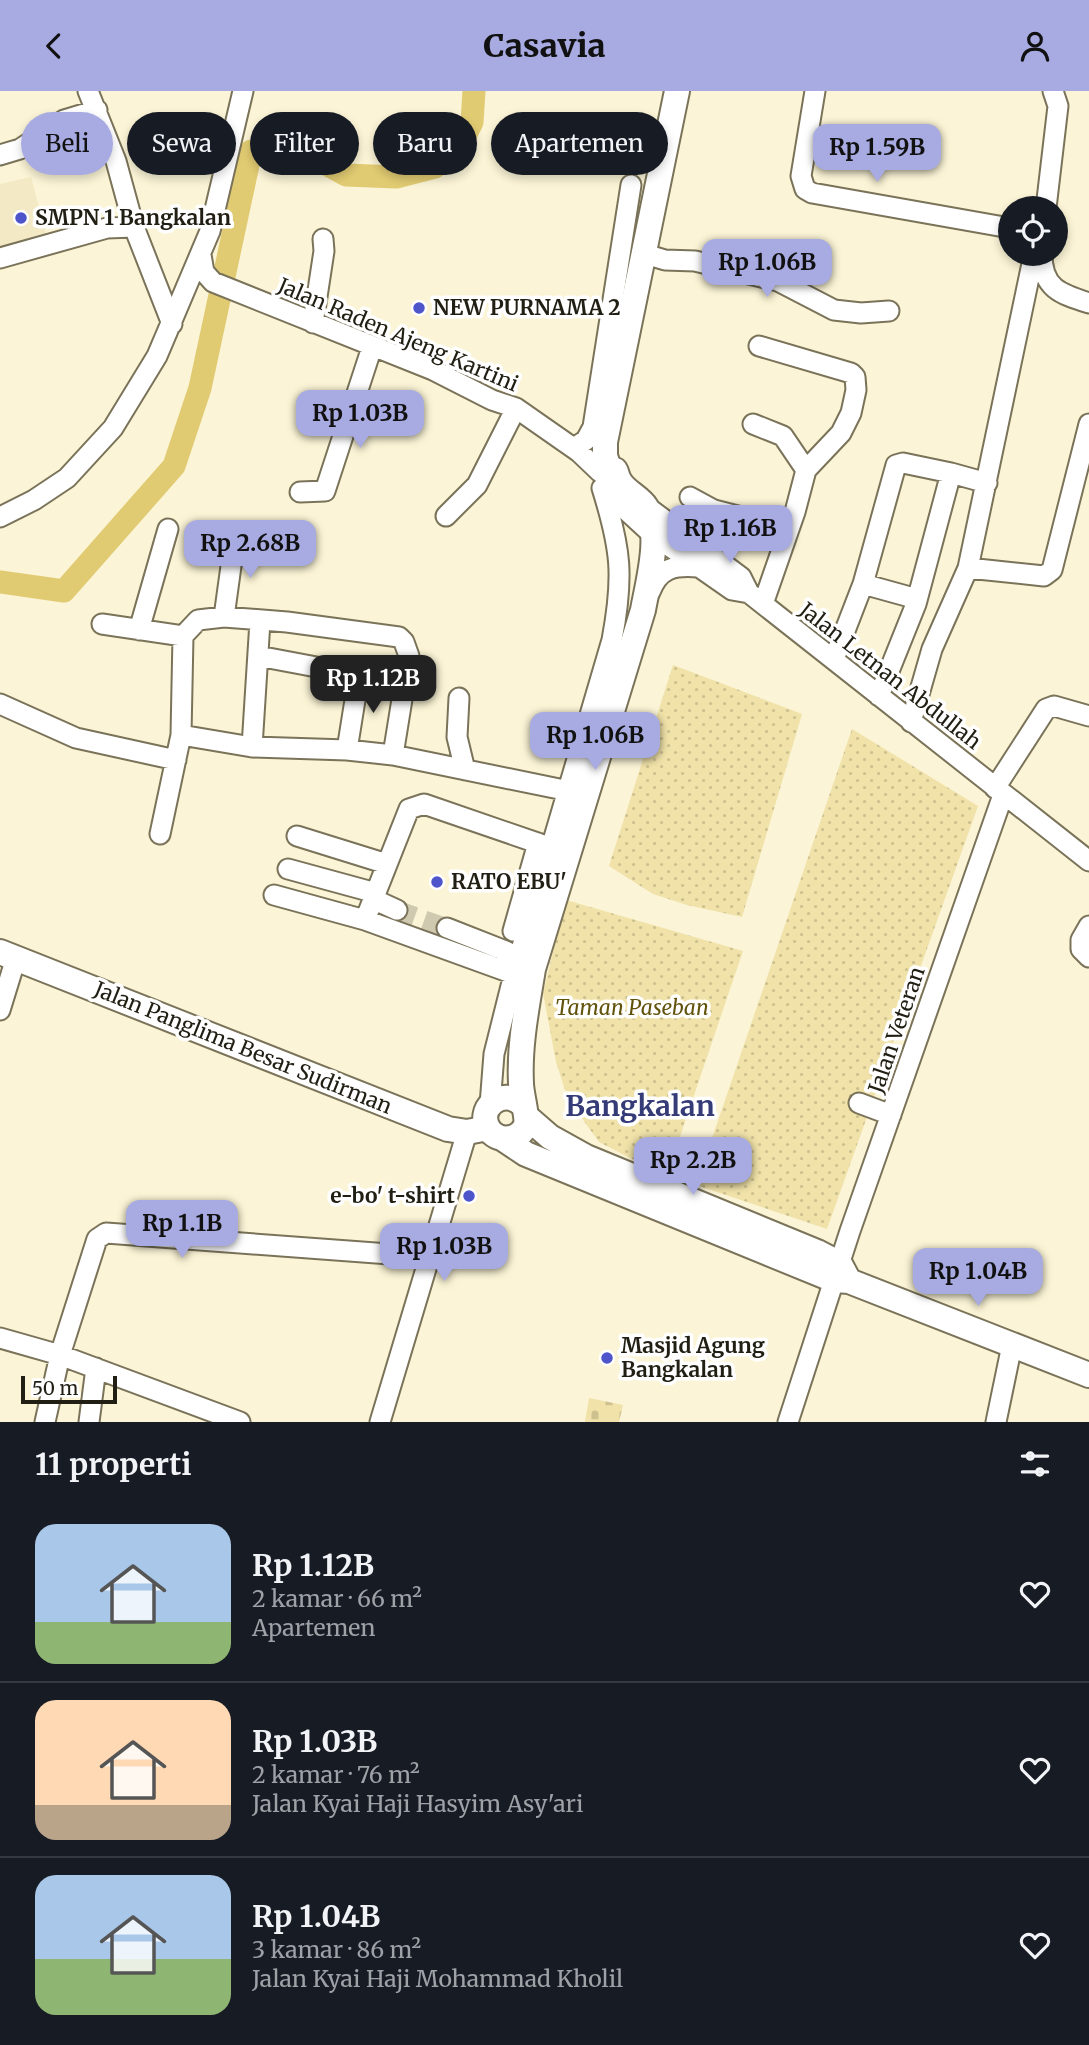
<!DOCTYPE html>
<html lang="id">
<head>
<meta charset="utf-8">
<style>
  body { margin:0; font-family:Merriweather,serif; background:#20242c; color:#f1f3f6; height:100vh; display:flex; flex-direction:column; font-size:26px; white-space:nowrap }
  * { box-sizing:border-box; margin:0 }
  p { font-size:23px; color:#9ea1a6 }
  .icon { flex:none; width:38px; height:38px; fill:none; stroke:currentColor; stroke-width:2; stroke-linecap:round; stroke-linejoin:round }
  .map { position:relative; height:1331px; overflow:hidden }
  .panel { display:flex; flex-direction:column; background:#171b24; flex:1 }
  .panel>* { flex:none }
  .hud { position:absolute; left:21px; top:21px; width:700px; height:63px; display:flex; gap:14px }
  .fabs { position:absolute; left:998px; top:105px; display:grid; gap:14px }
  .fabs a { display:grid; place-items:center; width:70px; height:70px; border-radius:50%; background:#171b24; box-shadow:0 4px 10px #0003; font-size:35px }
  .scale { position:absolute; left:21px; bottom:18px; width:96px; box-sizing:border-box; padding-left:7px; border:4px solid #211e13; border-top:0; font-size:19px; line-height:24px; white-space:nowrap; color:#211e13; -webkit-text-stroke:5px #fff; paint-order:stroke }
  .price { position:absolute; translate:-50% -60px; padding:0 16px; border-radius:14px; background:#a8abe2; color:#111; font-size:23px; line-height:46px; filter:drop-shadow(0 2px 4px #0008) }
  .price::after { content:''; position:absolute; left:50%; top:42px; width:21px; height:16px; margin-left:-10px; background:inherit; clip-path:polygon(0 0,100% 0,50% 100%) }
  .price.current { background:#222; color:#fff }
  ul { padding:0; list-style:none }
  li { display:flex; align-items:center; gap:21px; height:175px; padding:0 35px }
  li+li { border-top:2px solid #363941 }
  li span { display:grid; place-items:center; flex:none; width:196px; height:140px; border-radius:21px; color:#555 }
  li>.icon { margin-inline-start:auto }
  span .icon { width:84px; height:84px; fill:#fffc; stroke-width:1 }
  li b { font-size:30px }
  h2 { display:flex; justify-content:space-between; align-items:center; height:84px; padding:0 35px; font-size:30px }
  .chip { padding:0 24px; border-radius:32px; background:#171b24; box-shadow:0 4px 10px #0003; font-size:24px; line-height:63px }
  .chip.current { background:#a8abe2; color:#111 }
  header { display:flex; justify-content:space-between; align-items:center; height:91px; padding:0 35px; background:#a8abe2; color:#111; font-size:32px; font-weight:800 }
  .map>svg:first-child { display:block }
  .built { fill:#f3e9c4 }
  .cemetery { fill:url(#cemetery-stones) }
  .park { fill:url(#park-dots) }
  .lines { fill:none; stroke-linecap:round; stroke-linejoin:round }
  .river { stroke:#e1cb72; stroke-width:23 }
  .minor-tunnel { stroke:#cfc9af; stroke-width:19; stroke-dasharray:19 10; stroke-linecap:butt }
  .minor-casing { stroke:#7a7359; stroke-width:23 }
  .major-casing { stroke:#7a7359; stroke-width:28 }
  .minor { stroke:#fff; stroke-width:19 }
  .major { stroke:#fff; stroke-width:24 }
  .poi-dot { fill:#4e54ca; stroke:#fff; stroke-width:2.5 }
  .labels { text-anchor:middle; stroke-width:7; stroke-linejoin:round; paint-order:stroke }
  .poi-label { font-size:21px; font-weight:bold; fill:#211e13; stroke:#fff; text-anchor:start }
  .street-label { font-size:21px; fill:#211e13; stroke:#fff }
  .park-label { font-size:21px; font-style:italic; fill:#61520c; stroke:#fff }
  .district-label { font-size:28px; font-weight:bold; fill:#353b77; stroke:#fff }
</style>
</head>
<body>
<header><svg class="icon" aria-label="back" viewBox="0 0 24 24"><path d="M15 5l-7 7 7 7"/></svg>Casavia<svg class="icon" aria-label="person" viewBox="0 0 24 24"><circle cx="12" cy="8" r="4"/><path d="M4 21q1-7 8-7t8 7"/></svg></header>
<div class="map">
<svg width="1089" height="1331" viewBox="0 0 1089 1331">
  <defs>
    <pattern id="cemetery-stones" width="16" height="16" patternUnits="userSpaceOnUse" patternTransform="scale(1.75)"><rect width="16" height="16" fill="#f0e2a8"/><path d="M2 7V4a2 2 0 0 1 4 0v3zM10 15v-3a2 2 0 0 1 4 0v3z" fill="#cec190"/></pattern>
    <pattern id="park-dots" width="8" height="8" patternUnits="userSpaceOnUse" patternTransform="scale(1.75)"><rect width="8" height="8" fill="#f0e2a8"/><path d="M2 2h.1M6 6h.1" fill="none" stroke="#cec190" stroke-width="1.8" stroke-linecap="round"/></pattern>
  </defs>
  <rect width="100%" height="100%" fill="#fbf4d6"/>
  <path class="built" d="M31,86L51,161L0,180V93Z"/>
  <path class="cemetery" d="M589,1307L623,1314L619,1331H585Z"/>
  <path class="park" d="M673,574L802,623L742,826L687,814L653,803L609,775Z
    M852,638L978,715L827,1138L696,1094Z
    M566,809L743,860L668,1081L632,1068L599,1051L568,1008L556,971L543,902Z"/>
  <g class="lines">
    <path class="river" d="M0,491L64,500L174,375L200,297L251,60H302L346,84L396,86L435,76L458,59L472,31L474,0"/>
    <path class="minor-tunnel" d="M397,819L447,837"/>
    <g class="minor-casing">
      <path id="minor" d="M88,0L116,70L134,136L172,233
        M815,0L801,85L805,98L812,102L1010,137
        M0,64L20,58L64,29L97,19
        M1046,117L1058,15L1053,0
        M645,163L665,169L695,170L778,190L834,219L861,222L889,220
        M1042,163C1042,197 1060,203 1089,212
        M201,164L204,181L213,191L433,279L492,309L516,317L579,361L600,381
        M0,167L107,137L134,136
        M313,232L324,160L323,148
        M759,255L851,282L855,286L856,299L851,322L841,342L806,379L795,421L763,513
        M753,333L783,345L806,379
        M574,357L586,349L593,336L631,94
        M951,382L987,392
        M603,398L653,444L699,476L732,499L749,502L1089,770
        M300,401L325,400L372,256
        M690,406L714,419L789,438
        M646,415L741,486L749,502
        M446,425L477,394L516,317
        M0,426L34,409L67,387L113,337L157,265L210,140L243,0
        M968,477L1034,163
        M863,493L896,374L903,372L951,382L916,513
        M650,501C659,477 674,474 698,476
        M224,526L235,446
        M102,533L183,545L198,529L224,526L287,531L399,546L404,551L409,565L393,664
        M139,539L168,438
        M258,565L359,584L347,659
        M834,568L863,493L910,506L916,513L879,605
        M459,607L457,646L465,679
        M0,613L76,647L176,669
        M911,631L932,558L968,477L1044,485L1052,479L1089,333
        M181,644L252,656L347,659L393,664L569,700
        M252,656L260,530
        M995,697L1046,618L1054,615L1089,625
        M160,743L181,644L183,545
        M297,745L387,773
        M288,778L376,802
        M274,804L365,829
        M373,808L397,819
        M1089,835L1081,849V858L1089,866
        M447,837L508,861
        M513,840L538,752
        M514,883L365,829L409,718L424,713L552,757
        M0,919L16,867
        M859,1012L891,1024
        M490,1014L494,963L514,883L612,549C624,485 621,458 602,397
        M0,1247L60,1264L240,1331
        M45,1331L60,1264L97,1148L106,1142L430,1166
        M89,1331L96,1277
        M380,1331L467,1041
        M788,1331L850,1140L1003,704
        M996,1331L1012,1254"/>
    </g>
    <g class="major-casing">
      <path id="major" d="M0,861L448,1038L467,1041L488,1037
        M523,1014C502,994 474,1019 490,1040C500,1052 520,1049 526,1034C528,1026 521,1003 521,992C519,954 527,915 533,878L643,519C648,491 662,442 646,416C640,406 624,400 619,389C617,386 617,382 615,379L609,377L605,365V351L677,0
        M527,1026L550,1046L586,1066L817,1161L840,1173L849,1190
        M502,1047L526,1063L834,1189L849,1190L1089,1284"/>
    </g>
    <use href="#minor" class="minor"/>
    <use href="#major" class="major"/>
  </g>
  <g class="poi-dot">
    <circle cx="21" cy="127" r="7"/>
    <circle cx="419" cy="217" r="7"/>
    <circle cx="437" cy="791" r="7"/>
    <circle cx="469" cy="1105" r="7"/>
    <circle cx="607" cy="1267" r="7"/>
  </g>
  <g class="labels">
    <g class="poi-label">
      <text x="35" y="134">SMPN 1 Bangkalan</text>
      <text x="433" y="224">NEW PURNAMA 2</text>
      <text x="451" y="798">RATO EBU'</text>
      <text x="455" y="1112" text-anchor="end">e-bo' t-shirt</text>
      <text x="621" y="1262">Masjid Agung<tspan x="621" dy="24">Bangkalan</tspan></text>
    </g>
    <g class="street-label">
      <text transform="translate(398 244) rotate(23)" y="7">Jalan Raden Ajeng Kartini</text>
      <text transform="translate(890 585) rotate(38)" y="7">Jalan Letnan Abdullah</text>
      <text transform="translate(897 939) rotate(-71)" y="7">Jalan Veteran</text>
      <text transform="translate(243 957) rotate(22)" y="7">Jalan Panglima Besar Sudirman</text>
    </g>
    <g class="park-label">
      <text x="632" y="924">Taman Paseban</text>
    </g>
    <g class="district-label">
      <text x="640" y="1025">Bangkalan</text>
    </g>
  </g>
</svg>
<div class="fabs">
<a><svg class="icon" aria-label="locate" viewBox="0 0 24 24"><circle cx="12" cy="12" r="6"/><path d="M12 2v4M12 18v4M2 12h4M18 12h4"/></svg></a>
</div>
<div class="scale">50 m</div>
<b class="price" style="left:877px;top:93px">Rp 1.59B</b>
<b class="price" style="left:767px;top:208px">Rp 1.06B</b>
<b class="price" style="left:360px;top:359px">Rp 1.03B</b>
<b class="price" style="left:730px;top:474px">Rp 1.16B</b>
<b class="price" style="left:250px;top:489px">Rp 2.68B</b>
<b class="price current" style="left:373px;top:624px">Rp 1.12B</b>
<b class="price" style="left:595px;top:681px">Rp 1.06B</b>
<b class="price" style="left:693px;top:1106px">Rp 2.2B</b>
<b class="price" style="left:182px;top:1169px">Rp 1.1B</b>
<b class="price" style="left:444px;top:1192px">Rp 1.03B</b>
<b class="price" style="left:978px;top:1217px">Rp 1.04B</b>
<div class="hud">
<a class="chip current">Beli</a>
<a class="chip">Sewa</a>
<a class="chip">Filter</a>
<a class="chip">Baru</a>
<a class="chip">Apartemen</a>
</div>
</div>
<section class="panel">
<h2>11 properti<svg class="icon" aria-label="filters" viewBox="0 0 24 24"><path d="M4 7h16M4 17h16"/><circle cx="9" cy="7" r="2"/><circle cx="15" cy="17" r="2"/></svg></h2>
<ul>
<li><span style="background:linear-gradient(#a9c7e8 70%,#8fb573 0)"><svg class="icon" aria-label="home" viewBox="0 0 24 24"><path d="M3 11l9-7 9 7M6 9v11h12V9"/></svg></span><div><b>Rp 1.12B</b><p>2 kamar · 66 m²</p><p>Apartemen</p></div><svg class="icon" aria-label="heart" viewBox="0 0 24 24"><path d="M12 20l-8-8c-3-5 5-10 8-4 3-6 11-1 8 4z"/></svg></li>
<li><span style="background:linear-gradient(#ffd9b3 75%,#b9a48a 0)"><svg class="icon" aria-label="home" viewBox="0 0 24 24"><path d="M3 11l9-7 9 7M6 9v11h12V9"/></svg></span><div><b>Rp 1.03B</b><p>2 kamar · 76 m²</p><p>Jalan Kyai Haji Hasyim Asy'ari</p></div><svg class="icon" aria-label="heart" viewBox="0 0 24 24"><path d="M12 20l-8-8c-3-5 5-10 8-4 3-6 11-1 8 4z"/></svg></li>
<li><span style="background:linear-gradient(#a9c7e8 60%,#8fb573 0)"><svg class="icon" aria-label="home" viewBox="0 0 24 24"><path d="M3 11l9-7 9 7M6 9v11h12V9"/></svg></span><div><b>Rp 1.04B</b><p>3 kamar · 86 m²</p><p>Jalan Kyai Haji Mohammad Kholil</p></div><svg class="icon" aria-label="heart" viewBox="0 0 24 24"><path d="M12 20l-8-8c-3-5 5-10 8-4 3-6 11-1 8 4z"/></svg></li>
</ul>
</section>
</body>
</html>
